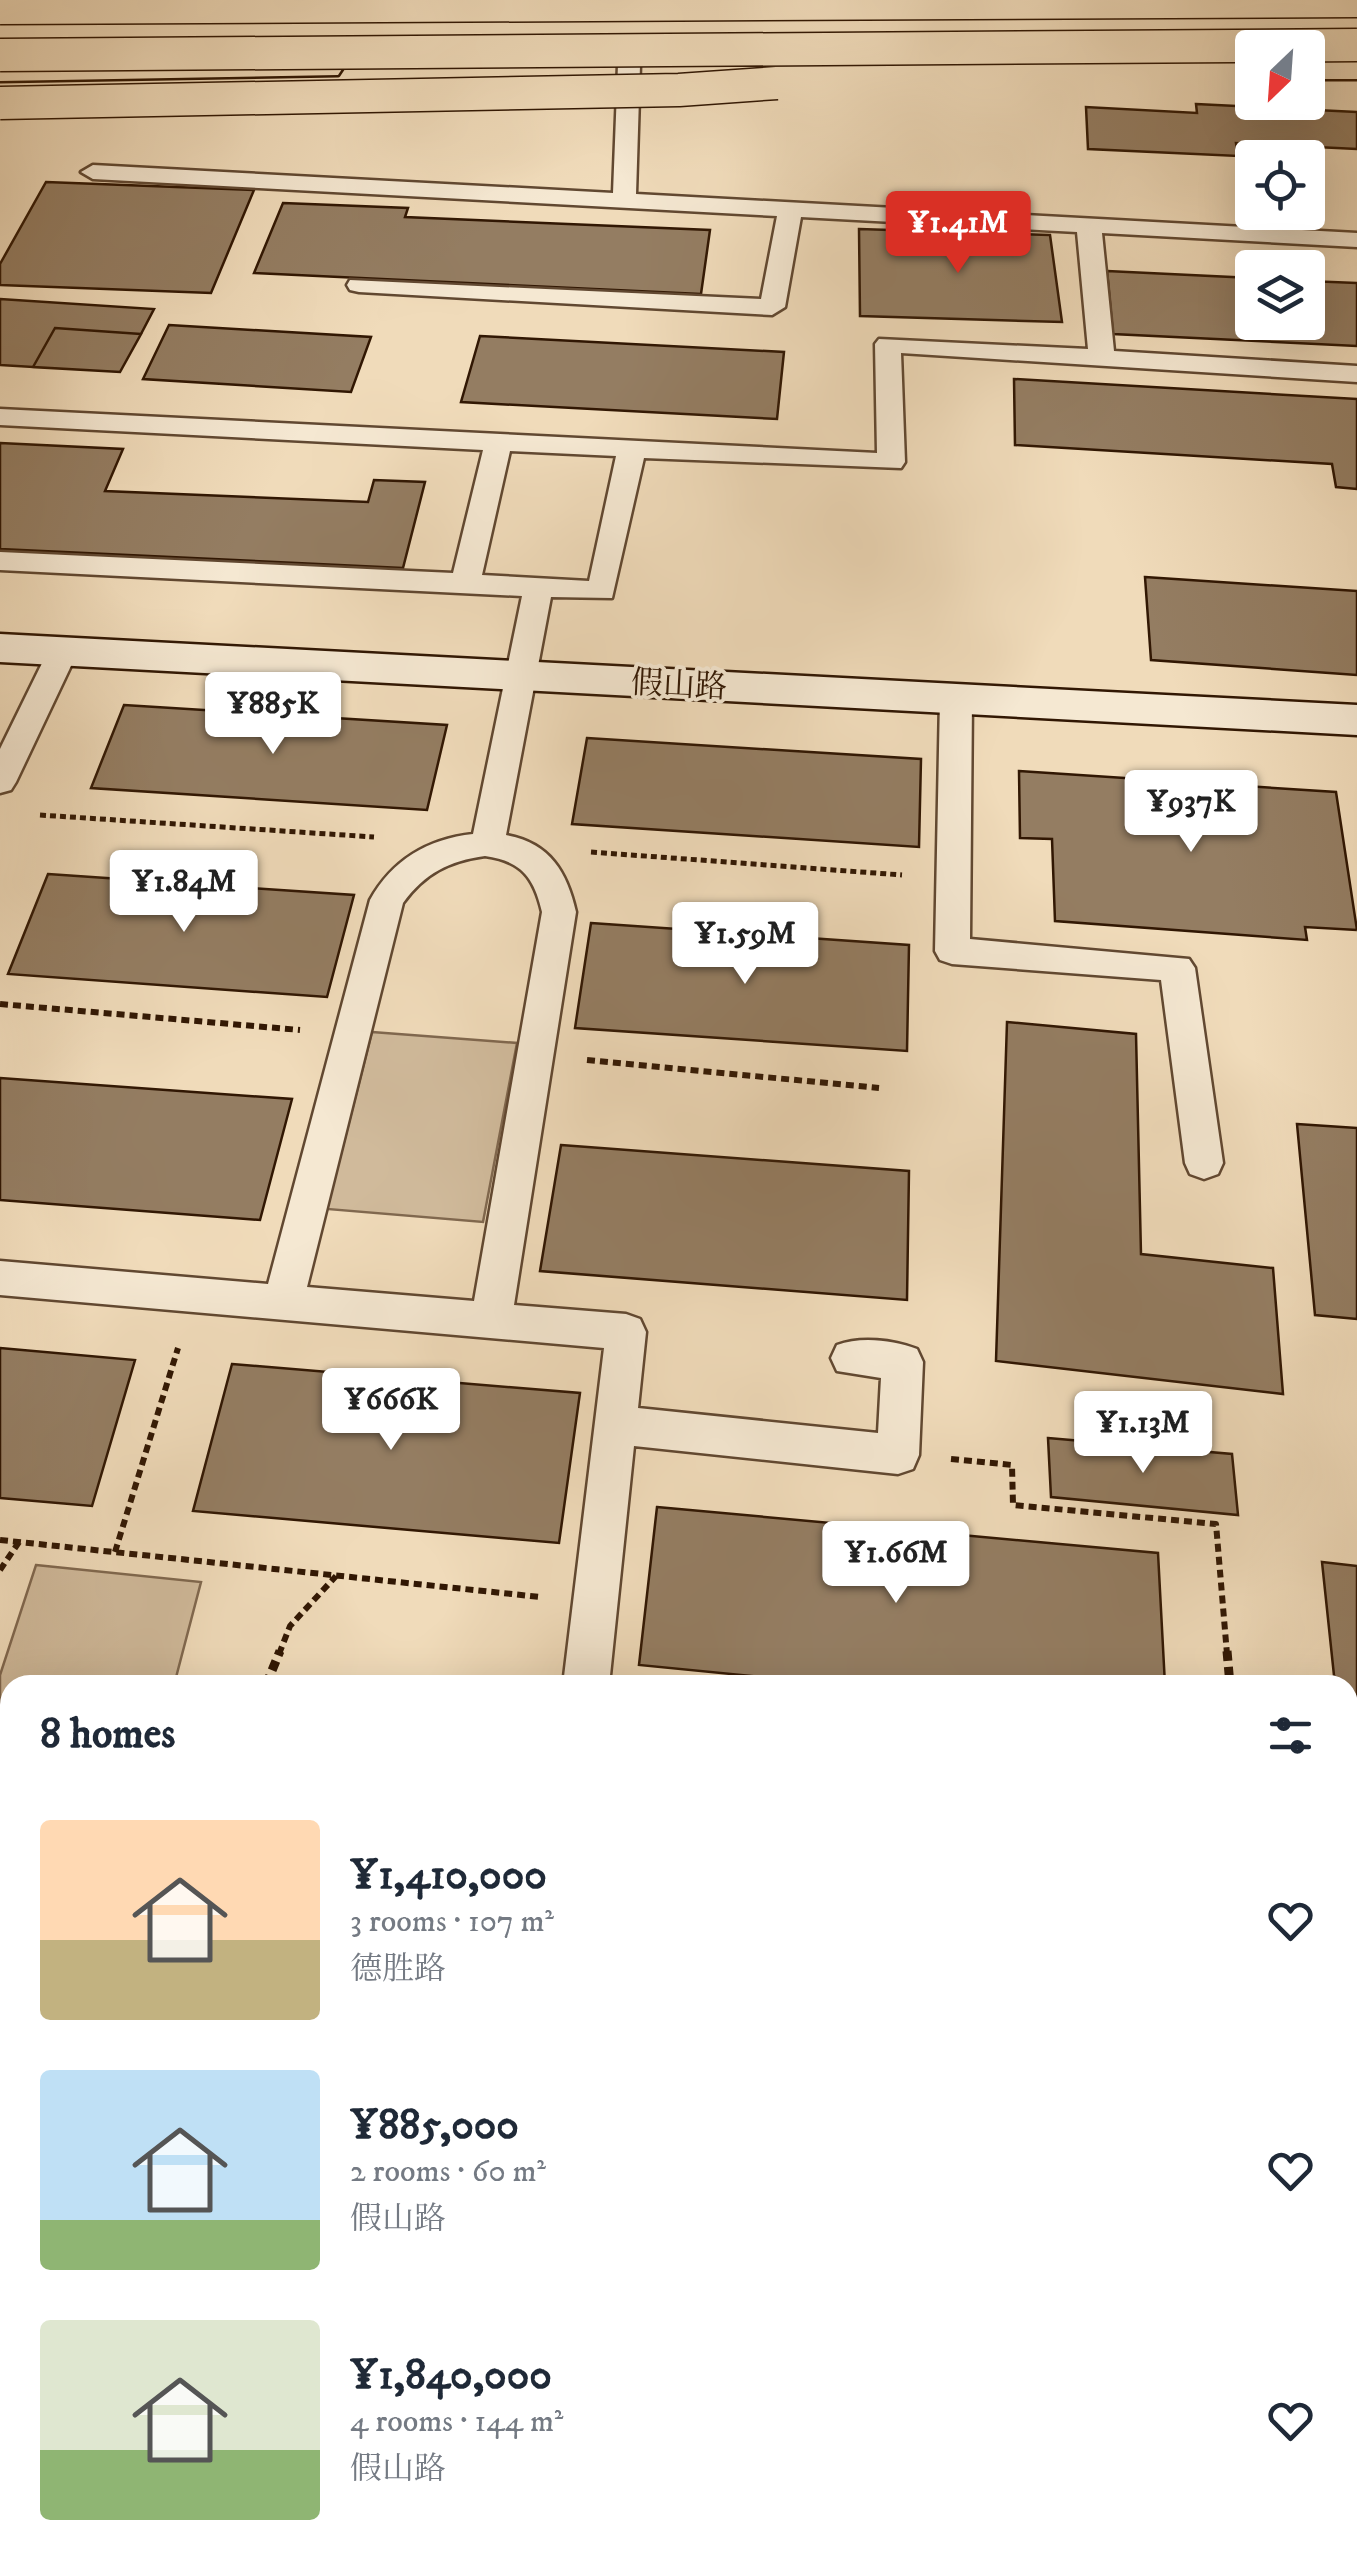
<!DOCTYPE html>
<html lang="en">
<head>
<meta charset="utf-8">
<style>
  body { margin:0; font-family:"IM FELL DW Pica","Noto Serif SC",serif; background:#f6f6f7; color:#1f2937; height:100vh; display:flex; flex-direction:column; font-size:38px; white-space:nowrap }
  * { box-sizing:border-box; margin:0 }
  p { font-size:32px; color:#747a83 }
  .icon { flex:none; width:55px; height:55px; fill:none; stroke:currentColor; stroke-width:2; stroke-linecap:round; stroke-linejoin:round }
  .map { position:relative; flex:1; overflow:hidden }
  .panel { position:absolute; left:0px; top:1675px; width:1358px; height:892px; display:flex; flex-direction:column; background:#fff; border-radius:30px 30px 0 0; box-shadow:0 10px 40px #0002 }
  .panel>* { flex:none }
  .needle { width:65px; rotate:205deg }
  .tools { position:absolute; left:1235px; top:30px; display:grid; gap:20px }
  .tools a { display:grid; place-items:center; width:90px; height:90px; border-radius:10px; background:#fff; box-shadow:0 10px 40px #0002; font-size:50px }
  .price { position:absolute; translate:-50% -85px; padding:0 22px; border-radius:10px; background:#fff; color:#222; font-size:32px; line-height:65px; filter:drop-shadow(0 2px 5px #0008) }
  .price::after { content:''; position:absolute; left:50%; top:60px; width:30px; height:22px; margin-left:-15px; background:inherit; clip-path:polygon(0 0,100% 0,50% 100%) }
  .price.selected { background:#d93025; color:#fff }
  ul { padding:0; list-style:none }
  li { display:flex; align-items:center; gap:30px; height:250px; padding:0 40px }
  li span { display:grid; place-items:center; flex:none; width:280px; height:200px; border-radius:10px; color:#555 }
  li>.icon { margin-inline-start:auto }
  span .icon { width:120px; height:120px; fill:#fffc; stroke-width:1 }
  li b { font-size:42px }
  h2 { display:flex; justify-content:space-between; align-items:center; height:120px; padding:0 40px; font-size:42px }
  .map>svg:first-child { display:block }
  .green { fill:#d0ba9b; stroke:#80684f; stroke-width:2.5 }
  .building { fill:#947d62; stroke:#311703; stroke-width:2.5 }
  .lines { fill:none; stroke-linecap:round; stroke-linejoin:round }
  .lane-casing { stroke:#614831; stroke-width:5 }
  .secondary-casing { stroke:#311703; stroke-width:5 }
  .primary-casing { stroke:#311703; stroke-width:5 }
  .highway-casing { stroke:#311703; stroke-width:5 }
  .path-far2 { stroke:#311703; stroke-width:5; stroke-dasharray:6 4; stroke-linecap:butt }
  .path-far1 { stroke:#311703; stroke-width:6; stroke-dasharray:8 5; stroke-linecap:butt }
  .path { stroke:#311703; stroke-width:9; stroke-dasharray:10 6; stroke-linecap:butt }
  .lane { fill:#f5e8d2; fill-rule:evenodd }
  .secondary { fill:#f5e8d2; fill-rule:evenodd }
  .primary { fill:#f0dbba; fill-rule:evenodd }
  .highway { fill:#f0dbba; fill-rule:evenodd }
  .highway-bridge-casing { stroke:#311703; stroke-width:35; stroke-linecap:butt }
  .highway-bridge { stroke:#f0dbba; stroke-width:32 }
  .labels { text-anchor:middle; stroke-width:8; stroke-linejoin:round; paint-order:stroke }
  .far-street-label { font-size:32px; fill:#311703; stroke:#f5e8d2 }
</style>
</head>
<body>
<div class="map">
<svg width="1357" height="2566" viewBox="0 0 1357 2566">
  <rect width="100%" height="100%" fill="#f0dbba"/>
  <filter id="stains"><feTurbulence type="fractalNoise" baseFrequency=".002" numOctaves="4"/><feColorMatrix values="0 0 0 0 .2 0 0 0 0 .09 0 0 0 0 .02 0 0 0 .5 -.17"/></filter>
  <radialGradient id="worn" r=".72"><stop offset=".6" stop-color="#630" stop-opacity="0"/><stop offset="1" stop-color="#630" stop-opacity=".3"/></radialGradient>
  <path class="green" d="M372,1032L517,1043L483,1222L327,1209Z
    M36,1565L201,1582L174,1685H10V1722L0,1721V1675Z"/>
  <path class="building" d="M1196,104L1357,112V149L1236,143L1238,156L1088,149L1086,107L1197,113Z
    M46,182L254,190L211,293L0,285V264Z
    M283,203L408,208L405,217L710,230L701,294L254,273Z
    M859,229L1050,235L1062,322L860,316Z
    M1107,271L1252,278V322H1308V281L1357,283V346L1113,334Z
    M0,299L154,309L141,334L55,328L33,367L0,365Z
    M169,325L371,337L351,392L143,379Z
    M55,328L141,334L120,372L33,367Z
    M480,336L784,352L777,419L461,402Z
    M1014,379L1357,399V489L1336,487L1332,464L1015,445Z
    M0,443L123,449L105,491L368,502L374,480L425,482L403,568L0,549Z
    M1145,577L1357,591V675L1151,660Z
    M124,705L447,725L427,810L91,788Z
    M587,738L921,759L919,847L572,824Z
    M1019,771L1336,792L1357,930L1305,927L1307,940L1055,921L1052,839L1020,838Z
    M48,874L354,895L327,997L8,974Z
    M591,923L909,945L907,1051L575,1028Z
    M1007,1022L1136,1034L1141,1254L1273,1268L1283,1394L996,1361Z
    M0,1078L292,1099L260,1220L0,1200Z
    M1297,1124L1357,1128V1319L1315,1315Z
    M561,1145L909,1171L907,1300L540,1271Z
    M0,1348L135,1360L92,1506L0,1498Z
    M232,1364L580,1393L559,1543L193,1511Z
    M1048,1438L1232,1454L1238,1515L1051,1497Z
    M657,1507L1158,1553L1165,1685H844L639,1665Z
    M1322,1562L1357,1566V1880L1348,1795V1685H1335Z
    M1348,2371L1357,2372V2566L581,2564V2558H1348Z"/>
  <g class="lines">
    <g class="lane-casing">
      <path id="lane" d="M629,59L640,65L636,194L1357,233V247L1102,233L1114,351L1357,366V382L901,353L905,462L901,468L644,458L612,598L551,597L506,835C550,843 567,872 576,912L514,1305L626,1314L640,1319L646,1332L638,1408L878,1433L881,1378L837,1371L831,1358L837,1345C861,1336 893,1340 917,1349L923,1362L919,1455L913,1469L898,1474L634,1446L609,1685H563L604,1348L0,1295V1261L268,1284L370,900C393,859 428,839 473,834L522,596L0,570V552L453,573L483,450L0,425V409L877,453L875,344L879,339L1088,349L1077,232L801,217L785,307L772,315L359,292L350,290L347,285L350,280L761,299L777,216L93,179L81,172L93,165L613,193L618,65ZM510,451L616,456L589,581L482,575ZM485,856C521,861 534,877 542,912L474,1301L307,1287L403,903C425,873 449,861 485,856Z
        M63,641L78,651L16,782L11,790L0,793V749L48,651Z
        M956,689L967,692L972,699L970,939L1189,959L1195,968L1223,1163L1218,1174L1204,1179L1190,1174L1185,1163L1161,980L952,964L940,960L935,951L940,699L945,692Z
        M0,2030L10,2031V2083L0,2082Z
        M506,2558H566L565,2566H505Z"/>
    </g>
    <g class="secondary-casing">
      <path id="secondary" d="M0,634L1357,705V735L0,662Z"/>
    </g>
    <g class="primary-casing">
      <path id="primary" d="M327,60L338,63L342,69L338,75L0,81V63Z"/>
    </g>
    <g class="highway-casing">
      <path id="highway" d="M1308,61H1357V79H1308Z"/>
    </g>
    <path class="path-far2" d="M40,815L374,837
      M591,852L902,875"/>
    <path class="path-far1" d="M0,1004L300,1030
      M587,1060L879,1088
      M951,1459L1012,1465L1013,1505L1216,1524L1227,1654
      M0,1540L540,1597
      M115,1552L178,1348
      M0,1570L19,1542
      M279,1654L290,1626L336,1576"/>
    <path class="path" d="M1227,1651L1230,1685
      M266,1685L280,1651
      M0,1745L10,1746
      M0,1942L10,1906"/>
    <use href="#lane" class="lane"/>
    <use href="#secondary" class="secondary"/>
    <use href="#primary" class="primary"/>
    <use href="#highway" class="highway"/>
    <g class="highway-bridge-casing">
      <path id="highway-bridge" d="M0,8L1357,1
        M0,55L1357,45
        M0,103L679,90L777,83"/>
    </g>
    <use href="#highway-bridge" class="highway-bridge"/>
  </g>
  <g class="labels">
    <g class="far-street-label">
      <text transform="translate(679 684) rotate(3)" y="11">假山路</text>
    </g>
  </g>
  <rect width="100%" height="100%" filter="url(#stains)"/>
  <rect width="100%" height="100%" fill="url(#worn)"/>
</svg>
<div class="tools">
<a><svg class="needle" viewBox="-14 -14 28 28"><path d="M0-13l5 13h-10z" fill="#e53935"/><path d="M0 13l5-13h-10z" fill="#747a83"/></svg></a>
<a><svg class="icon" aria-label="locate" viewBox="0 0 24 24"><circle cx="12" cy="12" r="6"/><path d="M12 2v4M12 18v4M2 12h4M18 12h4"/></svg></a>
<a><svg class="icon" aria-label="layers" viewBox="0 0 24 24"><path d="M12 4l9 5-9 5-9-5zM3 14l9 5 9-5"/></svg></a>
</div>
<b class="price selected" style="left:958px;top:276px">¥1.41M</b>
<b class="price" style="left:273px;top:757px">¥885K</b>
<b class="price" style="left:1191px;top:855px">¥937K</b>
<b class="price" style="left:184px;top:935px">¥1.84M</b>
<b class="price" style="left:745px;top:987px">¥1.59M</b>
<b class="price" style="left:391px;top:1453px">¥666K</b>
<b class="price" style="left:1143px;top:1476px">¥1.13M</b>
<b class="price" style="left:896px;top:1606px">¥1.66M</b>
<section class="panel">
<h2>8 homes<svg class="icon" aria-label="filters" viewBox="0 0 24 24"><path d="M4 7h16M4 17h16"/><circle cx="9" cy="7" r="2"/><circle cx="15" cy="17" r="2"/></svg></h2>
<ul>
<li><span style="background:linear-gradient(#ffd9b3 60%,#c2b280 0)"><svg class="icon" aria-label="home" viewBox="0 0 24 24"><path d="M3 11l9-7 9 7M6 9v11h12V9"/></svg></span><div><b>¥1,410,000</b><p>3 rooms · 107 m²</p><p>德胜路</p></div><svg class="icon" aria-label="heart" viewBox="0 0 24 24"><path d="M12 20l-8-8c-3-5 5-10 8-4 3-6 11-1 8 4z"/></svg></li>
<li><span style="background:linear-gradient(#bfe0f5 75%,#8fb573 0)"><svg class="icon" aria-label="home" viewBox="0 0 24 24"><path d="M3 11l9-7 9 7M6 9v11h12V9"/></svg></span><div><b>¥885,000</b><p>2 rooms · 60 m²</p><p>假山路</p></div><svg class="icon" aria-label="heart" viewBox="0 0 24 24"><path d="M12 20l-8-8c-3-5 5-10 8-4 3-6 11-1 8 4z"/></svg></li>
<li><span style="background:linear-gradient(#dfe7d0 65%,#8fb573 0)"><svg class="icon" aria-label="home" viewBox="0 0 24 24"><path d="M3 11l9-7 9 7M6 9v11h12V9"/></svg></span><div><b>¥1,840,000</b><p>4 rooms · 144 m²</p><p>假山路</p></div><svg class="icon" aria-label="heart" viewBox="0 0 24 24"><path d="M12 20l-8-8c-3-5 5-10 8-4 3-6 11-1 8 4z"/></svg></li>
</ul>
</section>
</div>
</body>
</html>
